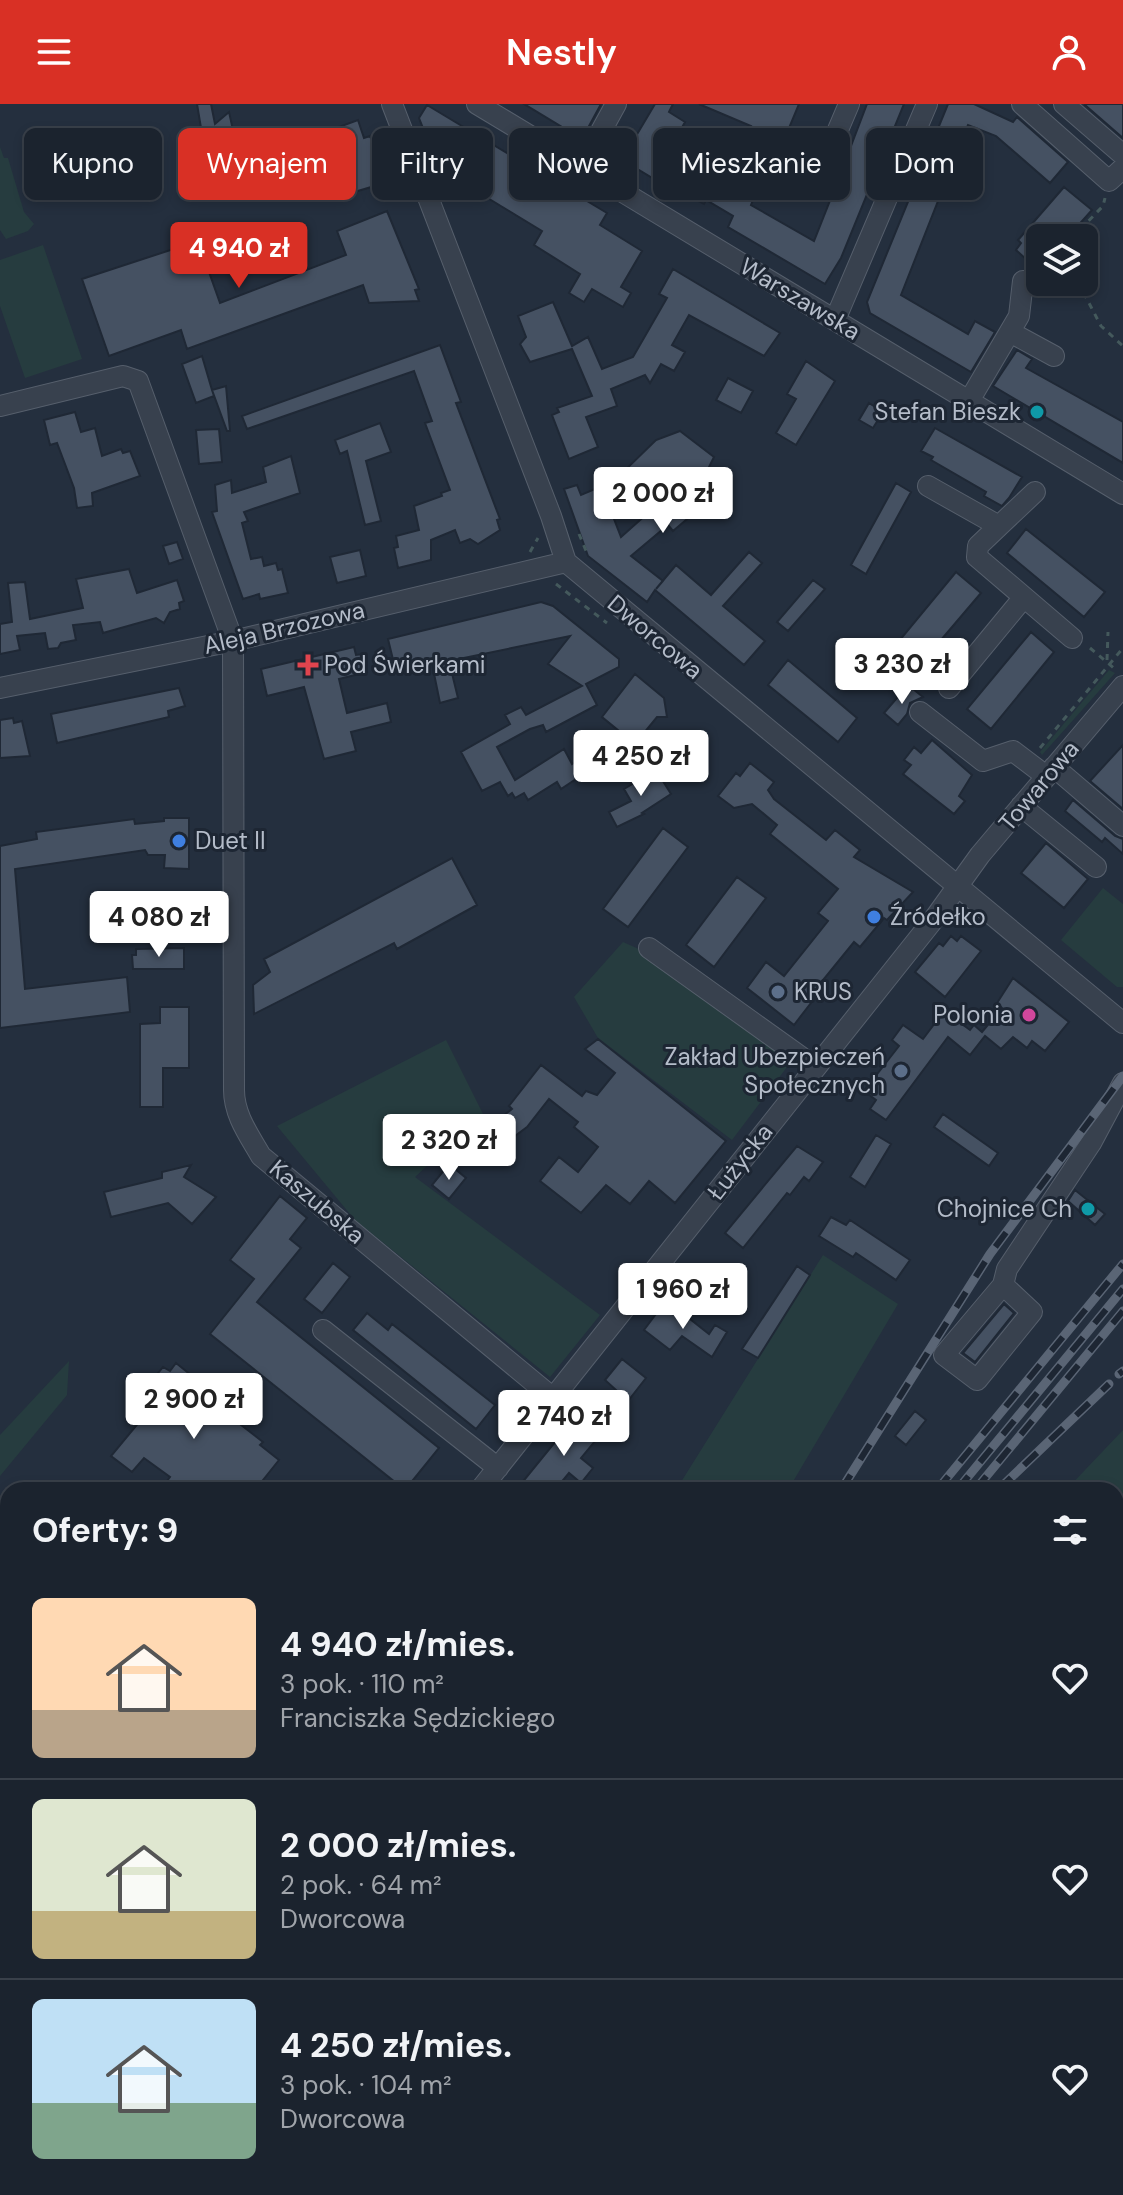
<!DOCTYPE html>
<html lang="pl">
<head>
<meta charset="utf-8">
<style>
  body { margin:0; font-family:"DM Sans",sans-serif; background:#282f3a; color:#f1f3f6; height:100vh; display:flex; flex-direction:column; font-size:30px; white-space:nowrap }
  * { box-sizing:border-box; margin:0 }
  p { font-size:26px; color:#a0a4aa }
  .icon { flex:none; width:44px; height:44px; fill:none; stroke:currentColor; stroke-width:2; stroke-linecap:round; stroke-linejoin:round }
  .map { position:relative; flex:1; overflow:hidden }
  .drawer { position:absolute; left:0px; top:1378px; width:1124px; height:714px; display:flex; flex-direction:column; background:#1b232e; border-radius:24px 24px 0 0; box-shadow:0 4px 12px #0003,0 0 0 2px #39404a }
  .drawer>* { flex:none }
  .top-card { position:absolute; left:24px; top:24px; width:1076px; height:72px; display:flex; gap:16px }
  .tools { position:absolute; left:1026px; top:120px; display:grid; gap:16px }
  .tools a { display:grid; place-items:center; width:72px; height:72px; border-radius:12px; background:#1b232e; box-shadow:0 4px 12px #0003,0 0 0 2px #39404a; font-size:40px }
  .price { position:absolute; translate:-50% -68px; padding:0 18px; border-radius:8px; background:#fff; color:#222; font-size:26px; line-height:52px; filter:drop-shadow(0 2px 4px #0008) }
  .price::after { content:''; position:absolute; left:50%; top:48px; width:24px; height:18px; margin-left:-12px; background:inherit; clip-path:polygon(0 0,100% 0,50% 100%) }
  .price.active { background:#d93025; color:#fff }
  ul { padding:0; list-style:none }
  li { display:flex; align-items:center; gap:24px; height:200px; padding:0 32px }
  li+li { border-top:2px solid #39404a }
  li span { display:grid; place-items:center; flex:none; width:224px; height:160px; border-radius:12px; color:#555 }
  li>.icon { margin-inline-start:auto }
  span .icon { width:96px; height:96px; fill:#fffc; stroke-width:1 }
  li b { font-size:34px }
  h2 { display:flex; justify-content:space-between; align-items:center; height:96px; padding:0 32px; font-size:34px }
  .chip { padding:0 28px; border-radius:12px; background:#1b232e; box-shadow:0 4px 12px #0003,0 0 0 2px #39404a; font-size:28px; line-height:72px }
  .chip.active { background:#d93025; color:#fff }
  header { display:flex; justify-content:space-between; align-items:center; height:104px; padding:0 32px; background:#d93025; color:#fff; font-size:36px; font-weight:600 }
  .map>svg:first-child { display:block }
  .green { fill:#263c3f }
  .building { fill:#455162; stroke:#1f2835; stroke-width:2; fill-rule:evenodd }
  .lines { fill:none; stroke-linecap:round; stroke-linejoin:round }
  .minor-casing { stroke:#565f6c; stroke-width:22 }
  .path { stroke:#44595c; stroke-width:3; stroke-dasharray:6 6; stroke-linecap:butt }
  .minor { stroke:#38414e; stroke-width:20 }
  .rail-casing { stroke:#5a6575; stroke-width:9 }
  .rail { stroke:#1d2633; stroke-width:6; stroke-dasharray:18; stroke-linecap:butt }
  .culture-dot { fill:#0f9aa8; stroke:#1d2633; stroke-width:3 }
  .health-dot { fill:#e0444e; stroke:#1d2633; stroke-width:3 }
  .shop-dot { fill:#3f7fe0; stroke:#1d2633; stroke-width:3 }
  .service-dot { fill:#5c6f8a; stroke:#1d2633; stroke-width:3 }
  .hotel-dot { fill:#d1479c; stroke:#1d2633; stroke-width:3 }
  .labels { text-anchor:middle; stroke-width:6; stroke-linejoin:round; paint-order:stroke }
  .street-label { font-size:24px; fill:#b4bcc9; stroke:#1d2633 }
  .poi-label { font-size:24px; fill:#b4bcc9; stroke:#1d2633; text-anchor:end }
</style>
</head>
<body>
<header><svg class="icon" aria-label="menu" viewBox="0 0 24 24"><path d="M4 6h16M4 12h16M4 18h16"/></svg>Nestly<svg class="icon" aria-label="person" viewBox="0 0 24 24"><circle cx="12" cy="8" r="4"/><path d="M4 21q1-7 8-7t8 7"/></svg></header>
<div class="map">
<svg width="1123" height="2091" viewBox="0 0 1123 2091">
  <rect width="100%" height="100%" fill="#242f3e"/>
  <path class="green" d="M0,43L4,54H8L24,108L34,120L28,127L6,135L0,126Z
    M43,141L82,255L25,274L0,202V156Z
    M1109,566L1115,569L1042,651L1040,648Z
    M1103,784L1123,800V883H1117L1061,836Z
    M623,838L641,846L793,955L732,1036L598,934L574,893Z
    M446,936L483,1010L415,1073L600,1211L550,1273L355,1116L277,1022Z
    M823,1151L898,1200L788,1386H676Z
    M69,1257L67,1291L0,1372V1331Z
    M1123,1326V1445L1116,1453V1386H1066Z
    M0,2020L8,2030V2084H51L57,2091H0Z
    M267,2084H375L370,2091H263Z
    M586,2084H657L652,2091H582Z"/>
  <path class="building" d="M197,0H211L215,20L229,8L244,75L226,79L215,23L201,24Z
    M524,0H601L582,35Z
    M655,0H673L669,8L685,18L654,75L626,58L637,39L633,37Z
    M699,0H799L777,53L838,76L867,0H904L841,154L825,180L728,123L733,112L706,96L704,100L689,92L691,89L682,83L701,51L731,68L751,22ZM765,65L831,94L814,137L751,101Z
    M948,0H974L1013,18L1017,13L1068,58L1050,79L996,32L968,21L901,191L968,230L975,217L995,228L971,268L870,209L867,198Z
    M1085,0H1123V34L1085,1Z
    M427,1L607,109L600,121L642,147L621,183L631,189L623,203L592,185L584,198L569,189L580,170L534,141L542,127L463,79L447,85L419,14Z
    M358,16L364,34L370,32L388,78L341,92L330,67L348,60L336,24Z
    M1064,83L1092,106L1067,134H1040V168L1016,146L1021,139L1018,136Z
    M387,107L419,185L415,186L419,197L369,199L363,181L187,245L181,226L109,252L82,175L198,137L220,199L346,151L337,127Z
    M673,165L780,229L764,252L689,211L672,241L685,248L674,267L661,260L650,279L645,271L611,285L617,302L586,313L598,343L569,355L552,311L559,308L557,304L592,292L572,245L530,258L520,240L526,233L518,212L553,198L572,242L588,233L602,265L633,253L667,194L659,190Z
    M440,241L461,298L456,299L500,415L497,416L500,426L478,440L470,435L460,439L455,426L431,436V456L398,464L394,444L398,443L396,432L419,426L414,402L442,392L441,389L450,386L425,319L432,317L414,267L247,325L242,312Z
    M1017,246L1032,255L1026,264L1123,318V359L993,282Z
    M202,252L212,286L226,282L230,327H227L212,286L214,292L196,299L182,260Z
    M806,257L835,277L796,341L776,329L796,295L787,290Z
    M728,274L753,287L741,309L716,296Z
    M869,299L883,308L873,324L859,316Z
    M75,308L81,328L95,324L102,352L121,345L123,349L130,347L140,372L92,389L93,402L77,404L74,384L57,339L50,341L44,316Z
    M380,319L391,348L366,357L381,417L365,421L347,347L340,350L335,336Z
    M935,324L1022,373L1009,394L1002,402L984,392L986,388L931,356L933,353L921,347Z
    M219,325L222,358L199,360L196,326Z
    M680,327L714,353L709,363L713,368L707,373L719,388L673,427L668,421L631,452L663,477L656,485L676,461L711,491L749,448L762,459L723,502L765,537L744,561L655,486L647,498L588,452L564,385L577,381L581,391L614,377L656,336ZM627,386L648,409L621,433L609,402Z
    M291,352L300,389L244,408L248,417L242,419L251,455L262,453L264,462L276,459L278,466L282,465L288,489L260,495L259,490L243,495L212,408L217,407L215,381L231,376L232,389L266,378L263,363Z
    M896,379L911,388L866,470L851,461Z
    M1026,425L1105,488L1084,513L1007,449Z
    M177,438L183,455L169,460L163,442Z
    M360,446L366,472L337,479L330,453Z
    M129,465L137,489L177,476L184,497L179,499L180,505L170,508L164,519L156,514L103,529L100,518L73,521L76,536L61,539L58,544L48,545L45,529L17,532L20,546L0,550V520L12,518L8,479L25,478L30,515L83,504L76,475Z
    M956,468L981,489L918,563L894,543Z
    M813,476L825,485L788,527L777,518Z
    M541,498L553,502L619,555V563L586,580L597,601L546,628L543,621L530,625L497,643L515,676L564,645L572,660L592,647L600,659L561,685L557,678L528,696L524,689L515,694L512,689L508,692L500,678L482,687L461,648L510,620L505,611L521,603L526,611L582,582L548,560L570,532L449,557L458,594L440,599L431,555L395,564L388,535Z
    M1031,528L1054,548L991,625L967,605Z
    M354,543L356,551L363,550L367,568L339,575L347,609L387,599L391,618L351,628L356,647L324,655L304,583L267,592L261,565Z
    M788,556L857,614L838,638L768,581Z
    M635,570L664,594L667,613H657L635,640L602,613Z
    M179,584L185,602L168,607L169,613L57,639L51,610Z
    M913,585L923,593L910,599L907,610L898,621L884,609L902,588Z
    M13,614L14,619L22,617L30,652L0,654V616Z
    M932,636L972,671L959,692L965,697L954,710L903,670L911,661L904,656L914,643L921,649Z
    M1123,641V705L1090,677Z
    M750,659L774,678L768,686L774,695L826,736L835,726L860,746L854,753L913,788L887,816L884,814L860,843L854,838L810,892L814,895L794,921L747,884L766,858L784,872L828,817L818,809L838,785L770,730L777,721L752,700L734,704L718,692L736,669L740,672Z
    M656,666L671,690L642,709L644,710L617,723L609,708L631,697L624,685Z
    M1073,696L1115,732L1123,735V750L1105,734L1102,738L1065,707Z
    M164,714H189V765L164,764L165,751H148L145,746L15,765L25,885L127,873L130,908L0,924V742L37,735L36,728L134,715L135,720L164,717Z
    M663,724L688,743L628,823L603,805Z
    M1046,739L1088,775L1064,804L1021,769Z
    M452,754L477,801L397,845L394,839L254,910L253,881L270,868L264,855Z
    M737,773L766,794L714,863L686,841Z
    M951,832L957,837L961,832L981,847L945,893L915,868L939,839L943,842Z
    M184,844V865H133L132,851H136V845Z
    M1013,874L1069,918L1045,947L1032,937L1027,944L1013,933L1001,945L985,932L970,951L948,933L886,1016L870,1005L876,996L864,987L899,942L892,936L903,921L923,935L944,907L970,926L974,921L982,928L1002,904L997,899Z
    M160,903H189V964H163V1003H140V920L160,919Z
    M598,935L726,1037L675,1099L649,1077L630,1100L606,1081L581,1109L540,1077L559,1053L578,1068L598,1043L574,1023L578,1018L549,995L527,1023L480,1058L466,1041L512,1005L509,1002L541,961L582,992L586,987L597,991L615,969L585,945Z
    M943,1010L998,1049L989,1062L934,1023Z
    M876,1031L891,1040L865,1083L850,1073Z
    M797,1042L823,1058L809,1077L804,1073L790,1091L787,1089L743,1144L725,1129Z
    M449,1060L466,1074L449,1095L432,1081Z
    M191,1061L184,1073L216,1093L192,1120L168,1099L111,1113L104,1088L162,1074V1068Z
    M1075,1086L1105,1110L1095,1121L1068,1097Z
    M280,1092L307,1114L290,1135L301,1144L257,1198L439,1344L405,1386L210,1230L254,1175L230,1156Z
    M831,1113L846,1121L850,1116L910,1156L896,1176L856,1149L853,1153L819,1132Z
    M333,1159L350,1173L322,1209L304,1195Z
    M797,1162L810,1171L758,1254L742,1245Z
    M1004,1200L1014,1209L975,1258L963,1249Z
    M662,1202L672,1210L676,1204L709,1230L715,1221L727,1228L712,1253L682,1232L670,1246L644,1226Z
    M367,1209L388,1226L392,1220L495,1301L476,1325L353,1226Z
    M622,1255L646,1274L628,1297L605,1276Z
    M176,1259L202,1280L193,1291L219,1312L223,1307L263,1338L260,1341L279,1356L255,1386H160L170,1373L144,1354L132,1368L111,1352L159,1294L147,1283L163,1263L170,1267Z
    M915,1307L926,1316L906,1341L895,1332Z
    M577,1311L601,1330L581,1354L593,1364L581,1379L569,1369L555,1386H516Z"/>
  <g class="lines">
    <g class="minor-casing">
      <path id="minor" d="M392,0L551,412L566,458L1123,919
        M477,0L1123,390
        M1022,0L1109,77L1123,64
        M1064,0L1123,51
        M829,47L849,0
        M582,62L616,0
        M835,216L927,0
        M1010,228L1054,252
        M969,297L1019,212L1023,177
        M0,302L123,272L138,277L233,537L234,986C234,1011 249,1031 261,1052L553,1294
        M928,382L999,422L1035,388
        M999,422L978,442L977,453L1072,534
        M0,584L233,537L566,458
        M949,584L1024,493
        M920,608L983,657L1013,647L1046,672
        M1054,663L1123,722
        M1021,702L1096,763
        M649,844L815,963
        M1003,1181L1032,1208L977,1276L944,1251L1003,1181L1007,1165L1091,1039L1123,979
        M323,1226L498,1364
        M480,1386L934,815L980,751L1123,582
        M1116,1522L1123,1513
        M1116,1853L1123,1864
        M8,1967V1977
        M69,2084L75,2091"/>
    </g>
    <path class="path" d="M1072,134L1103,102L1105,94
      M1078,178L1101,222L1123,242
      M579,430L587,449
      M530,448L538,434
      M556,480L607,519
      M1090,544L1115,565
      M1107,556L1108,528
      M1040,644L1123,544"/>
    <use href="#minor" class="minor"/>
    <g class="rail-casing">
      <path id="rail" d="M1119,1270L1123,1267
        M841,1386L990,1150L1123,972
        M937,1386L1123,1160
        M957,1386L1123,1185
        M975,1386L1123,1207
        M998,1386L1109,1280
        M456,2091L459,2084
        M470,2091L474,2084
        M486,2091L489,2084
        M500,2091L504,2084"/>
    </g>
    <use href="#rail" class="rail"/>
  </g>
  <g class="culture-dot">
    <circle cx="1037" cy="308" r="8"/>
    <circle cx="1088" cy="1105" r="8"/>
  </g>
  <path class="health-dot" d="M304 549h8v8h8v8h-8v8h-8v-8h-8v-8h8z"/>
  <g class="shop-dot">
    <circle cx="179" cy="737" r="8"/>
    <circle cx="874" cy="813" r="8"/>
  </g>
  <g class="service-dot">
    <circle cx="778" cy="888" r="8"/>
    <circle cx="901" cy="967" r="8"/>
  </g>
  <circle class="hotel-dot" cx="1029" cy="911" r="8"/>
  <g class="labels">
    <g class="street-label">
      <text transform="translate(800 195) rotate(31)" y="8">Warszawska</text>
      <text transform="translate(284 524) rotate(-13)" y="8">Aleja Brzozowa</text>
      <text transform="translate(655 533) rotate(40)" y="8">Dworcowa</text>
      <text transform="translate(1039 682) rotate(-50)" y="8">Towarowa</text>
      <text transform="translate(740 1058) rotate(-52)" y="8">Łużycka</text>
      <text transform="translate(317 1098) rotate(40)" y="8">Kaszubska</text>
    </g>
    <g class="poi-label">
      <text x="1021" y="316">Stefan Bieszk</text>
      <text x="324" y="569" text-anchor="start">Pod Świerkami</text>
      <text x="195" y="745" text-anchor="start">Duet II</text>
      <text x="890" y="821" text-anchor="start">Źródełko</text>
      <text x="794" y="896" text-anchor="start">KRUS</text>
      <text x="1013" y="919">Polonia</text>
      <text x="885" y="961">Zakład Ubezpieczeń<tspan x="885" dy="28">Społecznych</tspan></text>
      <text x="1072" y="1113">Chojnice Ch</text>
    </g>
  </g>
</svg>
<div class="tools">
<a><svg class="icon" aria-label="layers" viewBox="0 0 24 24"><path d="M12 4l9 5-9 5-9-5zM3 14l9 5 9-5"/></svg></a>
</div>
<b class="price active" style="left:239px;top:186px">4 940 zł</b>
<b class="price" style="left:663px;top:431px">2 000 zł</b>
<b class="price" style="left:902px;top:602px">3 230 zł</b>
<b class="price" style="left:641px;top:694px">4 250 zł</b>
<b class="price" style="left:159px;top:855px">4 080 zł</b>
<b class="price" style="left:449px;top:1078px">2 320 zł</b>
<b class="price" style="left:683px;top:1227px">1 960 zł</b>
<b class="price" style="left:194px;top:1337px">2 900 zł</b>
<b class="price" style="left:564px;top:1354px">2 740 zł</b>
<div class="top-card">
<a class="chip">Kupno</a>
<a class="chip active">Wynajem</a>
<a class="chip">Filtry</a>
<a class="chip">Nowe</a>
<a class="chip">Mieszkanie</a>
<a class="chip">Dom</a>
</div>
<section class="drawer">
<h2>Oferty: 9<svg class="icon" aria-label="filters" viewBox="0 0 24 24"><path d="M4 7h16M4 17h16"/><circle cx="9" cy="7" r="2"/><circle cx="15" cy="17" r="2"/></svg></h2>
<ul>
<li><span style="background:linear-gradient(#ffd9b3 70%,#b9a48a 0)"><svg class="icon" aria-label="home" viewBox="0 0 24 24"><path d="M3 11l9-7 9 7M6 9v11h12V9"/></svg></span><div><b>4 940 zł/mies.</b><p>3 pok. · 110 m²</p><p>Franciszka Sędzickiego</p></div><svg class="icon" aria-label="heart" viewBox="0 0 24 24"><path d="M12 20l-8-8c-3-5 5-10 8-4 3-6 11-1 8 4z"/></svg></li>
<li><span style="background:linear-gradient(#dfe7d0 70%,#c2b280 0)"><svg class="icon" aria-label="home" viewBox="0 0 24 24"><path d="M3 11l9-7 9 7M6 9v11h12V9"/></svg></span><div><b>2 000 zł/mies.</b><p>2 pok. · 64 m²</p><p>Dworcowa</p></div><svg class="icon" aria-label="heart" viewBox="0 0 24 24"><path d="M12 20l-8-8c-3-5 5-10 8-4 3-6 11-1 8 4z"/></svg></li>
<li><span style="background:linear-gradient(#bfe0f5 65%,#7fa58c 0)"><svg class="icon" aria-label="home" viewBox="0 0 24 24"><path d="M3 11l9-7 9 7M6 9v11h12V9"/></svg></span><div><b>4 250 zł/mies.</b><p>3 pok. · 104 m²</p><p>Dworcowa</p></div><svg class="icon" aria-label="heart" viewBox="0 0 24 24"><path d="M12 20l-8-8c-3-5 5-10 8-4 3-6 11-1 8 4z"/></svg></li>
</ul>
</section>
</div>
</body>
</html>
